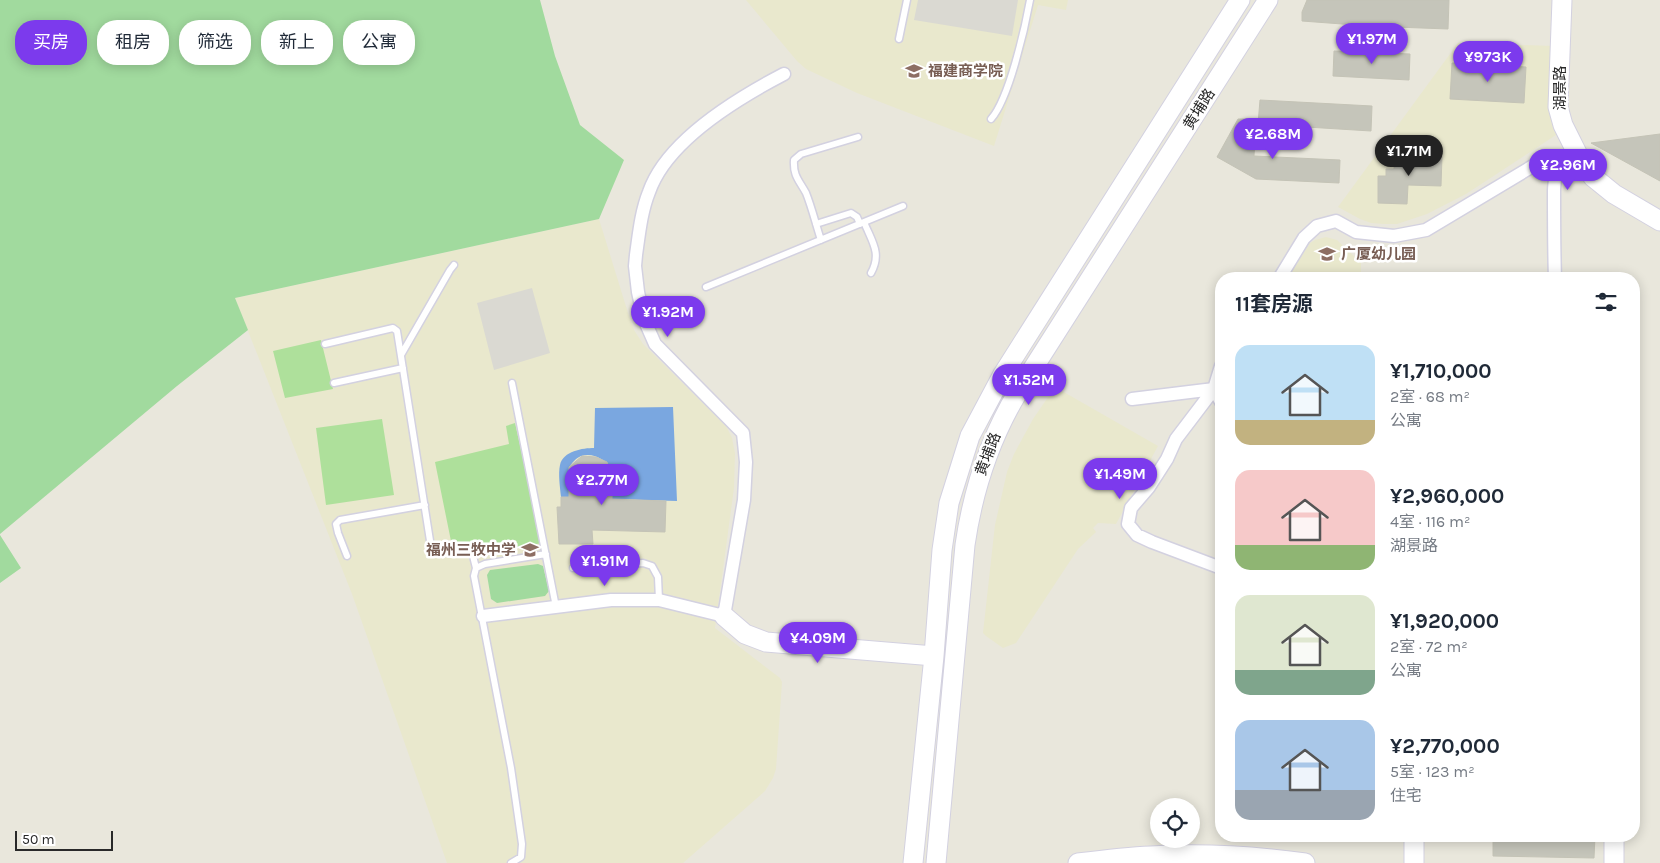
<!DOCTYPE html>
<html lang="zh">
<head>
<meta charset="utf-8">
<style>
  body { margin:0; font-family:Karla,"Noto Sans SC",sans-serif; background:#f2f2f3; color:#1f2937; height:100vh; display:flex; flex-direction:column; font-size:19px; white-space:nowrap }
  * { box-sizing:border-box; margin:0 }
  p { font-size:16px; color:#747a83 }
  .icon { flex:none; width:28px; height:28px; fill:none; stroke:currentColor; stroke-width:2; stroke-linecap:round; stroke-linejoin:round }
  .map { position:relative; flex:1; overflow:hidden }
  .side { position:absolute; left:1215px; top:272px; width:425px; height:570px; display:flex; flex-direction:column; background:#fff; border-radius:20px; box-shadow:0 2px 12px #0003 }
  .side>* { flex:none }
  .guide { position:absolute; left:15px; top:20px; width:475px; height:45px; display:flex; gap:10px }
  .fabs { position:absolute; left:1150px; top:798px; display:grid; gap:10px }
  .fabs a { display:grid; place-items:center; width:50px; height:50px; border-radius:50%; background:#fff; box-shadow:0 2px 12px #0003; font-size:25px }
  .scale { position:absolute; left:15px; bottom:12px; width:98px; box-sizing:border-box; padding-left:5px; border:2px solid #292929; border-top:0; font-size:14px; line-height:18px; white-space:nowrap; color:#292929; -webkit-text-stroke:4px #fff; paint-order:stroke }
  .price { position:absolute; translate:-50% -42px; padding:0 11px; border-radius:18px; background:#7c3aed; color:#fff; font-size:16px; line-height:32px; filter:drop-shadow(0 1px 2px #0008) }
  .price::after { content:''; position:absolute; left:50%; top:30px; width:15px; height:11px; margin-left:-8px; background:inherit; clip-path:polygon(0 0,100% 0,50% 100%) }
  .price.on { background:#222; color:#fff }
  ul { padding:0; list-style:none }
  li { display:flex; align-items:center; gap:15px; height:125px; padding:0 20px }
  li span { display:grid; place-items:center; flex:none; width:140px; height:100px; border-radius:15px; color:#555 }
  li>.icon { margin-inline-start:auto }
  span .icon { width:60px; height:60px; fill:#fffc; stroke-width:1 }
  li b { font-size:21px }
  h2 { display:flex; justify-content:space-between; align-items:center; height:60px; padding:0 20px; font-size:21px }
  .pill { padding:0 18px; border-radius:20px; background:#fff; box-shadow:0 2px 12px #0003; font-size:18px; line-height:45px }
  .pill.on { background:#7c3aed; color:#fff }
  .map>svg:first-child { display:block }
  .education { fill:#e9e8cd }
  .green { fill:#a1da9e }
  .pitch { fill:#aee09b }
  .plaza { fill:#dad9d2 }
  .water { fill:#7aa7e0 }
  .building { fill:#c5c5ba; stroke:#c4c3b6 }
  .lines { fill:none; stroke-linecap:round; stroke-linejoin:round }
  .lane-casing { stroke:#d3d1e0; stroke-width:9 }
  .street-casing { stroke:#d3d1e0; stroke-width:15 }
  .secondary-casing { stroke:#d3d1e0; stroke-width:21 }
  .lane { stroke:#fff; stroke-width:6 }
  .street { stroke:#fff; stroke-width:12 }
  .secondary { stroke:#fff; stroke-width:19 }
  .labels { text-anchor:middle; stroke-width:5; stroke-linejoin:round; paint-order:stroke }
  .education-label { font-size:15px; font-weight:bold; fill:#785e54; stroke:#fff; text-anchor:start }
  .street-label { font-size:15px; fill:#292929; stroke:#fff }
</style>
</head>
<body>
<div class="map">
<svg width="1660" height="863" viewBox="0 0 1660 863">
  <rect width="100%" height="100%" fill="#e9e7dc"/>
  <path class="education" d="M746,0H1068L1066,10L1038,5L994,146L857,93L806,69L797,61Z
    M1458,43L1554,46L1559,133L1466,194L1427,214L1397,224H1384L1371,223L1360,219L1338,207Z
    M599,219L628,313L634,330L643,344L726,426L732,438L735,453L734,488L715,628L780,678L782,682L776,769L773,778L765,791L683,863H447L352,594L235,298Z
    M1326,237L1337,240L1361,263V279H1287L1310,243L1315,240Z
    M1055,387L1158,446L1116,524L1098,523L1093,528L1096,532L1078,549L1016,643L1003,648L986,636L983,633L995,525L1007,472L1014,454L1033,419Z"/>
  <path class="green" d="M0,0H540L555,56L580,125L624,160L599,219L235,298L248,330L177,386L0,534Z
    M0,535L21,568L0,583Z
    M538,564L543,566L549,591L545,596L497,603L491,599L487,575L490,570Z"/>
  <path class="pitch" d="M321,340L333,389L285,398L273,351Z
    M382,419L394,495L326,505L316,428Z
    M515,423L542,543L478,555L475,544L473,542L452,546L435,462L509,444L506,426Z"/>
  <path class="plaza" d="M918,0H1018L1012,36L914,20Z
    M532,288L550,353L494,370L477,303Z"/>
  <path class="water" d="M673,407L677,501L612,499C612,491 614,479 611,471C608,460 593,452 581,456C576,458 572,463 569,467V497H561C560,487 558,474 560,465C563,451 583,448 594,448L595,408Z"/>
  <path class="building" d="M1307,0H1449L1448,29L1369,26L1302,21V12Z
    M1334,51L1410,54L1409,80L1333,76Z
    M1452,63L1526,67L1524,103L1450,99Z
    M1260,100L1372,106L1371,131L1258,124Z
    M1238,119H1256L1254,156L1340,160L1339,183L1256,179L1217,157Z
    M1660,134V181L1591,143Z
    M1395,154L1442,156L1441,186L1408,185L1407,204L1378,203V176H1386V169H1394Z
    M582,456L596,457L607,462L612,475V499L666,501L665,532L592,530L593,544H559L557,507H561V497H569V467Z
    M1493,836H1595L1594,858L1493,856Z"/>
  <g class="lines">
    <g class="lane-casing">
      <path id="lane" d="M899,39L907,0
        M991,119C1009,99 1025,28 1030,0
        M864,222C872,242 882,253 871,273
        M816,224L851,213L857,217L860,224
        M821,240C816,225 812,208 806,193C799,180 793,176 794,160L801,154L858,137
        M706,287L903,206
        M325,344L393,328L397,331L431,547C441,558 459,550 471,548L476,568
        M401,355L450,270L454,265
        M334,383L403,368
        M512,383L556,607
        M347,556L338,533L336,524L340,520L425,505
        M573,568L643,563L652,566L658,577L659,600
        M511,863L521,857L522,844L511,768L474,576L476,568L485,564L546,554"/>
    </g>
    <g class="street-casing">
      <path id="street" d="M1279,279L1304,238L1317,226L1336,221L1356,232L1394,236L1426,230L1548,157L1554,160C1558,169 1554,181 1554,191C1554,221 1554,249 1555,279
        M1221,366L1214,389L1221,402
        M1214,389L1176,439L1167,459L1149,487L1131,508L1128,524L1137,535L1152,542L1221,568
        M1132,399L1214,389
        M483,616L611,600H659L724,616L744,500L746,462L743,433L655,344L644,319L638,292L635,266L636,255C639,234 641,212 649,192C667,140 738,98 784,74"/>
    </g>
    <g class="secondary-casing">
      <path id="secondary" d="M1562,0L1558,107L1563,125L1581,161L1593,177L1614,194L1660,221
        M724,616L745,634L766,642L934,656
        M1614,836V863
        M913,863L934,656L942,550L949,503L970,436L1003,374L1240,0
        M936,863L965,545C973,490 989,440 1018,392L1268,0
        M1078,863C1102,860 1127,857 1151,856C1202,853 1254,856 1305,863
        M1414,863V836"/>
    </g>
    <use href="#lane" class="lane"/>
    <use href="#street" class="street"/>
    <use href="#secondary" class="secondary"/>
  </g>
  <defs>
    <g id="university-bare" transform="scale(1.35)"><path d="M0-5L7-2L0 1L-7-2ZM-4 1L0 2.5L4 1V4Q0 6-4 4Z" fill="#8d6e63" stroke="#fff" stroke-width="2.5" paint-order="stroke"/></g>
    <g id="school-bare" transform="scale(1.35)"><path d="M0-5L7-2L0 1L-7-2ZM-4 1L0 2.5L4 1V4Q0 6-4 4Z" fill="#8d6e63" stroke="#fff" stroke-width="2.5" paint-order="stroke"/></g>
  </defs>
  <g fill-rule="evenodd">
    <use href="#university-bare" x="914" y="71"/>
    <use href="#school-bare" x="1327" y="254"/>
    <use href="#school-bare" x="530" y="550"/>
  </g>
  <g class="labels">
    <g class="education-label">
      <text x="928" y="76">福建商学院</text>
      <text x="1341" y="259">广厦幼儿园</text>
      <text x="516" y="555" text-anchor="end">福州三牧中学</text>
    </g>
    <g class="street-label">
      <text transform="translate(1560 88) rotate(-90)" y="5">湖景路</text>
      <text transform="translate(1199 109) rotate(-58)" y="5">黄埔路</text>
      <text transform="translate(988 454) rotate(-69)" y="5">黄埔路</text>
    </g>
  </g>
</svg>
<div class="fabs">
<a><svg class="icon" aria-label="locate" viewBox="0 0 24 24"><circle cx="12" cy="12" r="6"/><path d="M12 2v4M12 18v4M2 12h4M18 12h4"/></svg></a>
</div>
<div class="scale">50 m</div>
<b class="price" style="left:1372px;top:65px">¥1.97M</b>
<b class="price" style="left:1488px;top:83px">¥973K</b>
<b class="price" style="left:1273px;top:160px">¥2.68M</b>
<b class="price on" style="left:1409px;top:177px">¥1.71M</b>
<b class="price" style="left:1568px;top:191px">¥2.96M</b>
<b class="price" style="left:668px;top:338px">¥1.92M</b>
<b class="price" style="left:1029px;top:406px">¥1.52M</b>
<b class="price" style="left:1120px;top:500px">¥1.49M</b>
<b class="price" style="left:602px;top:506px">¥2.77M</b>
<b class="price" style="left:605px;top:587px">¥1.91M</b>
<b class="price" style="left:818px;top:664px">¥4.09M</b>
<div class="guide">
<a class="pill on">买房</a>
<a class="pill">租房</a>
<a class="pill">筛选</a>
<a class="pill">新上</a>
<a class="pill">公寓</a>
</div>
<section class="side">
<h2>11套房源<svg class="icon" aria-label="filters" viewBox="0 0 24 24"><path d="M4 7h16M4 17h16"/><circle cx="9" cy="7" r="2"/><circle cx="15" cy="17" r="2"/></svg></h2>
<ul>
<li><span style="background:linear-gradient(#bfe0f5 75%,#c2b280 0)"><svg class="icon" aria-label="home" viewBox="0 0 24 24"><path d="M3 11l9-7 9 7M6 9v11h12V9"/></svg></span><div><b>¥1,710,000</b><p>2室 · 68 m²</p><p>公寓</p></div></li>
<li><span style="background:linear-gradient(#f6c9c9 75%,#8fb573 0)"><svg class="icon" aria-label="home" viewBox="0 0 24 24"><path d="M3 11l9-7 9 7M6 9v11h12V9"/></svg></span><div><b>¥2,960,000</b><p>4室 · 116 m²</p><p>湖景路</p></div></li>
<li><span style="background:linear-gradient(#dfe7d0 75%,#7fa58c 0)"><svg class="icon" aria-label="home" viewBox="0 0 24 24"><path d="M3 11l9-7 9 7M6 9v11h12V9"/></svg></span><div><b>¥1,920,000</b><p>2室 · 72 m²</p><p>公寓</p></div></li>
<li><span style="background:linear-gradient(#a9c7e8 70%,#9aa5b1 0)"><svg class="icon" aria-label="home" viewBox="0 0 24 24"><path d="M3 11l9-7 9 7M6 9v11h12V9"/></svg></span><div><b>¥2,770,000</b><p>5室 · 123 m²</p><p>住宅</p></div></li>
</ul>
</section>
</div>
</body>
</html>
